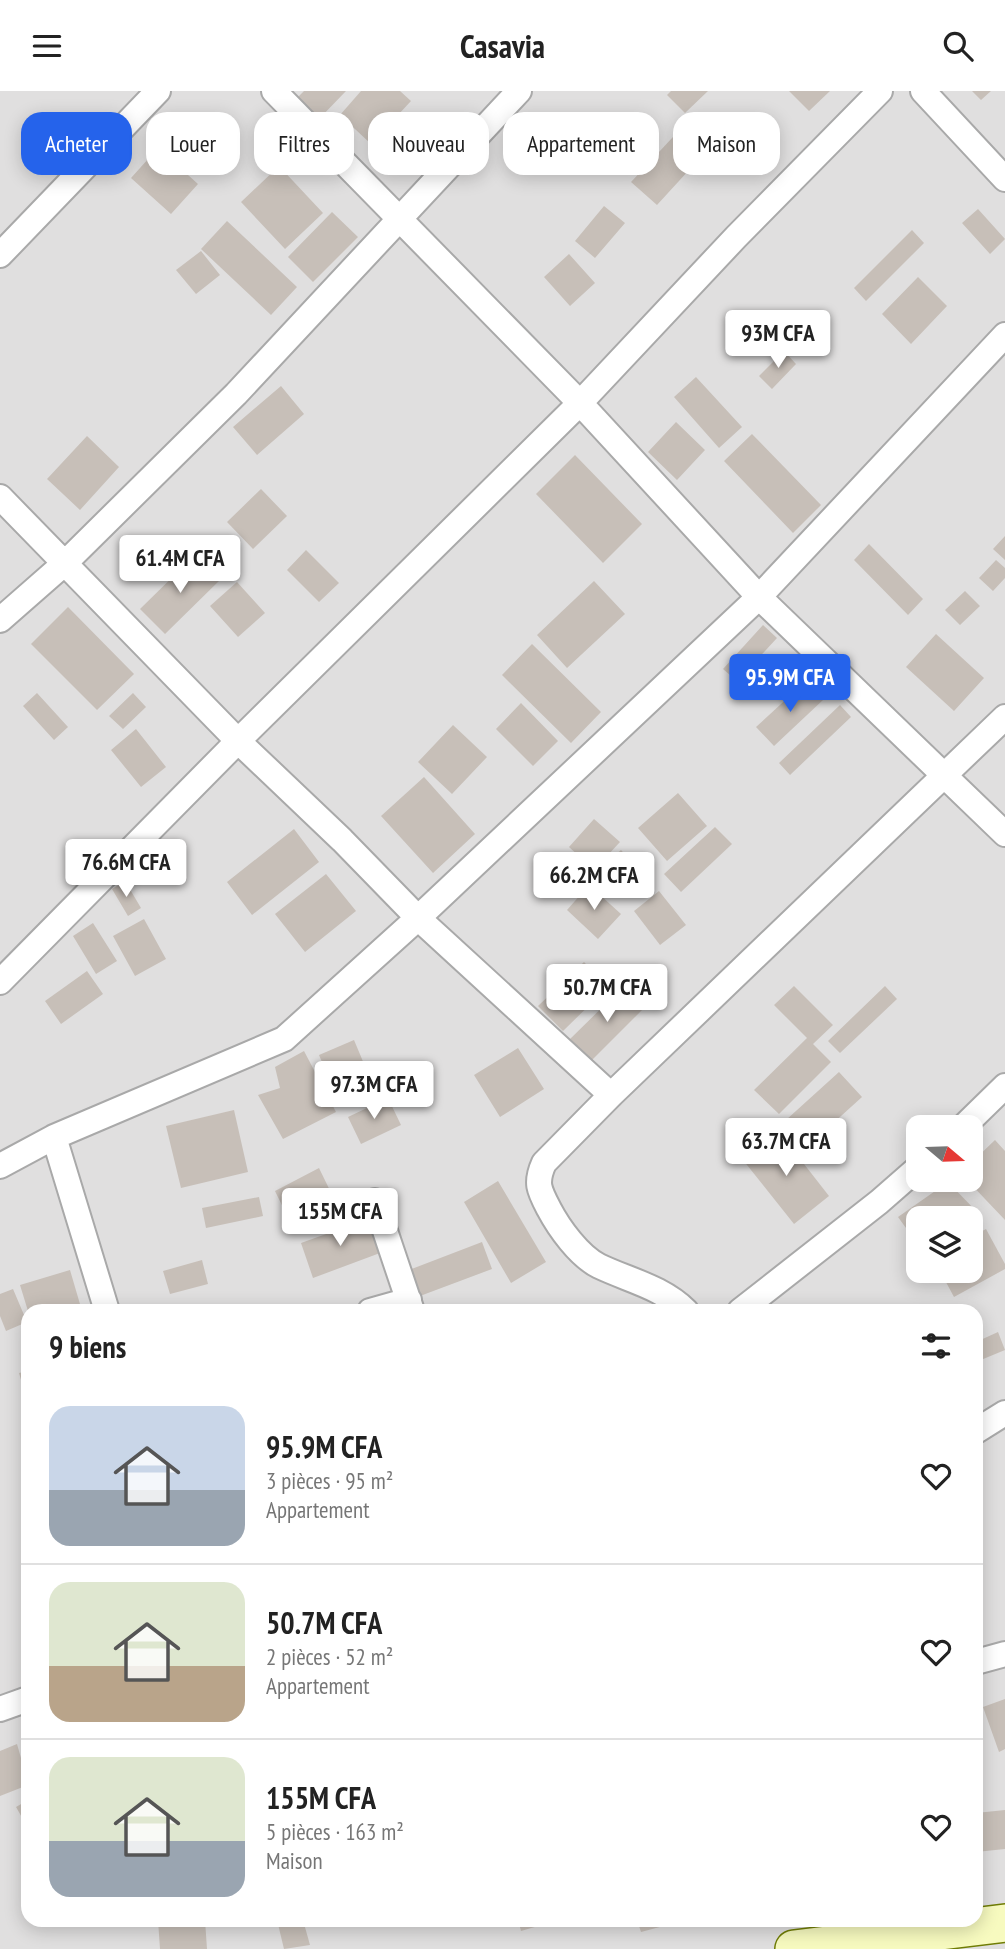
<!DOCTYPE html>
<html lang="fr">
<head>
<meta charset="utf-8">
<style>
  body { margin:0; font-family:"PT Sans Narrow",sans-serif; background:#f2f2f2; color:#222; height:100vh; display:flex; flex-direction:column; font-size:26px; white-space:nowrap }
  * { box-sizing:border-box; margin:0 }
  p { font-size:23px; color:#767676 }
  .icon { flex:none; width:38px; height:38px; fill:none; stroke:currentColor; stroke-width:2; stroke-linecap:round; stroke-linejoin:round }
  .map { position:relative; flex:1; overflow:hidden }
  .details { position:absolute; left:21px; top:1213px; width:962px; height:623px; display:flex; flex-direction:column; background:#fff; border-radius:21px; box-shadow:0 4px 18px #0003 }
  .details>* { flex:none }
  .hud { position:absolute; left:21px; top:21px; width:964px; height:63px; display:flex; gap:14px }
  .needle { width:46px; rotate:109deg }
  .fabs { position:absolute; left:906px; top:1024px; display:grid; gap:14px }
  .fabs a { display:grid; place-items:center; width:77px; height:77px; border-radius:14px; background:#fff; box-shadow:0 4px 18px #0003; font-size:35px }
  .price { position:absolute; translate:-50% -60px; padding:0 16px; border-radius:7px; background:#fff; color:#222; font-size:23px; line-height:46px; filter:drop-shadow(0 2px 4px #0008) }
  .price::after { content:''; position:absolute; left:50%; top:42px; width:21px; height:16px; margin-left:-10px; background:inherit; clip-path:polygon(0 0,100% 0,50% 100%) }
  .price.selected { background:#2563eb; color:#fff }
  ul { padding:0; list-style:none }
  li { display:flex; align-items:center; gap:21px; height:175px; padding:0 28px }
  li+li { border-top:2px solid #e0e0e0 }
  li span { display:grid; place-items:center; flex:none; width:196px; height:140px; border-radius:21px; color:#555 }
  li>.icon { margin-inline-start:auto }
  span .icon { width:84px; height:84px; fill:#fffc; stroke-width:1 }
  li b { font-size:30px }
  h2 { display:flex; justify-content:space-between; align-items:center; height:84px; padding:0 28px; font-size:30px }
  .chip { padding:0 24px; border-radius:21px; background:#fff; box-shadow:0 4px 18px #0003; font-size:24px; line-height:63px }
  .chip.selected { background:#2563eb; color:#fff }
  header { display:flex; justify-content:space-between; align-items:center; height:91px; padding:0 28px; background:#fff; font-size:32px; font-weight:600 }
  .map>svg:first-child { display:block }
  .residential { fill:#e0dfdf; fill-rule:evenodd }
  .building { fill:#c7bfb8 }
  .lines { fill:none; stroke-linecap:round; stroke-linejoin:round }
  .street-casing { stroke:#a9a9a9; stroke-width:28 }
  .secondary-casing { stroke:#707d05; stroke-width:40 }
  .street { stroke:#fff; stroke-width:24 }
  .secondary { stroke:#f7fabf; stroke-width:37 }
</style>
</head>
<body>
<header><svg class="icon" aria-label="menu" viewBox="0 0 24 24"><path d="M4 6h16M4 12h16M4 18h16"/></svg>Casavia<svg class="icon" aria-label="search" viewBox="0 0 24 24"><circle cx="10" cy="10" r="6"/><path d="M15 15l6 6"/></svg></header>
<div class="map">
<svg width="1005" height="1858" viewBox="0 0 1005 1858">
  <rect width="100%" height="100%" fill="#f2efe9"/>
  <path class="residential" d="M0,0H1005V1858H0ZM919,1036H971V1088H919ZM919,1127H971V1180H919ZM28,1220H976V1829H28Z"/>
  <path class="building" d="M304,0H346L319,28L297,7Z
    M361,0H400L411,10L371,53L340,24Z
    M671,0H708L685,22L667,4Z
    M789,0H830L809,20Z
    M972,0H991L981,9Z
    M686,32L711,55L657,114L631,91Z
    M158,57L198,93L171,123L131,87Z
    M279,75L323,122L285,158L241,111Z
    M604,115L625,132L595,167L575,150Z
    M978,118L1005,148L990,163L962,132Z
    M332,121L358,146L313,191L288,166Z
    M227,130L297,196L271,224L201,158Z
    M912,139L924,152L866,210L854,197Z
    M201,160L220,184L196,203L176,179Z
    M569,163L595,192L570,215L544,186Z
    M918,186L947,215L911,253L882,223Z
    M784,260L796,273L772,298L759,285Z
    M696,286L742,336L719,357L674,306Z
    M281,295L304,323L257,364L233,336Z
    M676,331L705,359L677,389L648,361Z
    M752,343L821,414L793,442L724,370Z
    M87,345L119,376L80,419L47,388Z
    M575,364L642,433L603,472L536,403Z
    M261,398L287,425L253,458L227,431Z
    M1005,445V469L993,458Z
    M869,453L923,508L908,524L854,469Z
    M306,459L339,492L319,511L287,479Z
    M195,464L220,489L165,543L140,518Z
    M996,469L1005,477V487L993,500L979,487Z
    M594,490L625,523L567,577L537,544Z
    M237,491L265,522L238,546L210,515Z
    M965,500L980,515L960,534L945,519Z
    M68,516L134,583L97,619L31,553Z
    M763,534L777,547L737,590L723,578Z
    M936,543L984,587L954,620L906,576Z
    M532,553L601,621L571,652L502,584Z
    M806,590L823,609L774,655L756,636Z
    M37,602L68,636L54,649L23,615Z
    M133,602L146,616L123,638L109,625Z
    M521,612L558,650L533,675L496,638Z
    M840,614L851,626L790,684L779,672Z
    M453,634L487,666L452,703L418,671Z
    M136,638L166,676L141,696L111,659Z
    M424,686L475,743L433,782L381,725Z
    M678,702L707,735L667,770L638,737Z
    M594,728L620,751L594,779L569,756Z
    M715,736L732,753L681,801L664,783Z
    M294,738L319,771L252,824L227,791Z
    M621,759L642,782L617,806L595,782Z
    M326,783L356,820L305,861L275,823Z
    M125,790L141,817L128,825L112,798Z
    M589,794L621,823L598,848L567,819Z
    M659,800L686,834L660,854L634,820Z
    M144,828L166,868L135,885L113,845Z
    M93,832L117,870L96,883L73,845Z
    M584,871L608,896L563,940L538,915Z
    M87,880L103,903L61,933L45,910Z
    M624,895L645,916L590,971L568,950Z
    M794,895L833,934L813,953L831,971L779,1023L754,999L807,947L774,914Z
    M885,895L897,908L840,962L828,950Z
    M354,949L372,992L337,1007L319,964Z
    M518,957L544,998L500,1026L474,984Z
    M304,960L336,1021L283,1048L258,1004L280,997L275,976Z
    M839,981L862,1006L809,1054L786,1029Z
    M388,1007L401,1034L361,1053L348,1026Z
    M234,1019L248,1081L181,1097L166,1035Z
    M779,1041L829,1105L794,1133L743,1069Z
    M995,1049L1005,1060V1129L966,1088H971V1072Z
    M319,1077L338,1116L294,1139L275,1100Z
    M498,1090L546,1171L511,1192L464,1111Z
    M948,1091L979,1123L971,1130V1127H919V1155L898,1126Z
    M259,1106L263,1125L206,1137L202,1117Z
    M368,1128L380,1162L313,1187L301,1152Z
    M986,1138L1005,1173V1178L954,1206L940,1180H971V1146Z
    M482,1151L492,1178L420,1205L409,1179Z
    M202,1169L208,1193L170,1203L163,1180Z
    M70,1179L82,1220H28L20,1194Z
    M13,1198L27,1231L6,1240L0,1225V1203Z
    M998,1241L1005,1259L976,1271V1251Z
    M28,1280V1309H27L19,1282Z
    M1005,1608V1658L999,1661L983,1616Z
    M17,1653L23,1674L28,1672V1694L0,1705V1660Z
    M28,1709V1737L16,1716Z
    M1005,1719V1758L976,1761V1722Z
    M158,1829H205L207,1858H160Z
    M277,1829H303L310,1854L284,1858Z
    M518,1829H544L545,1833L521,1840Z
    M555,1829H578L579,1832L556,1836Z
    M637,1829H670L671,1833L641,1841Z"/>
  <g class="lines">
    <g class="street-casing">
      <path id="street" d="M274,0L580,312L759,506L1005,743
        M923,0L1005,88
        M0,164L158,0
        M0,406L238,650L342,749L418,827L611,1004
        M0,529L65,472L236,303L519,0
        M0,891L238,650L580,312L736,146L880,0
        M963,1036L1005,995
        M54,1046L107,1220
        M0,1075L54,1046L284,948L418,827L759,506L1005,244
        M375,1110L412,1220
        M370,1220L409,1209
        M686,1220C662,1196 628,1189 599,1175C579,1165 559,1137 549,1118C539,1099 535,1092 544,1072L611,1004L1005,626
        M740,1220L879,1111L919,1076
        M976,1340L1005,1322
        M976,1571L1005,1563
        M0,1618L28,1608"/>
    </g>
    <g class="secondary-casing">
      <path id="secondary" d="M794,1858L1005,1832"/>
    </g>
    <use href="#street" class="street"/>
    <use href="#secondary" class="secondary"/>
  </g>
</svg>
<div class="fabs">
<a><svg class="needle" viewBox="-14 -14 28 28"><path d="M0-13l5 13h-10z" fill="#e53935"/><path d="M0 13l5-13h-10z" fill="#767676"/></svg></a>
<a><svg class="icon" aria-label="layers" viewBox="0 0 24 24"><path d="M12 4l9 5-9 5-9-5zM3 14l9 5 9-5"/></svg></a>
</div>
<b class="price" style="left:778px;top:279px">93M CFA</b>
<b class="price" style="left:180px;top:504px">61.4M CFA</b>
<b class="price selected" style="left:790px;top:623px">95.9M CFA</b>
<b class="price" style="left:126px;top:808px">76.6M CFA</b>
<b class="price" style="left:594px;top:821px">66.2M CFA</b>
<b class="price" style="left:607px;top:933px">50.7M CFA</b>
<b class="price" style="left:374px;top:1030px">97.3M CFA</b>
<b class="price" style="left:786px;top:1087px">63.7M CFA</b>
<b class="price" style="left:340px;top:1157px">155M CFA</b>
<div class="hud">
<a class="chip selected">Acheter</a>
<a class="chip">Louer</a>
<a class="chip">Filtres</a>
<a class="chip">Nouveau</a>
<a class="chip">Appartement</a>
<a class="chip">Maison</a>
</div>
<section class="details">
<h2>9 biens<svg class="icon" aria-label="filters" viewBox="0 0 24 24"><path d="M4 7h16M4 17h16"/><circle cx="9" cy="7" r="2"/><circle cx="15" cy="17" r="2"/></svg></h2>
<ul>
<li><span style="background:linear-gradient(#c9d6e8 60%,#9aa5b1 0)"><svg class="icon" aria-label="home" viewBox="0 0 24 24"><path d="M3 11l9-7 9 7M6 9v11h12V9"/></svg></span><div><b>95.9M CFA</b><p>3 pièces · 95 m²</p><p>Appartement</p></div><svg class="icon" aria-label="heart" viewBox="0 0 24 24"><path d="M12 20l-8-8c-3-5 5-10 8-4 3-6 11-1 8 4z"/></svg></li>
<li><span style="background:linear-gradient(#dfe7d0 60%,#b9a48a 0)"><svg class="icon" aria-label="home" viewBox="0 0 24 24"><path d="M3 11l9-7 9 7M6 9v11h12V9"/></svg></span><div><b>50.7M CFA</b><p>2 pièces · 52 m²</p><p>Appartement</p></div><svg class="icon" aria-label="heart" viewBox="0 0 24 24"><path d="M12 20l-8-8c-3-5 5-10 8-4 3-6 11-1 8 4z"/></svg></li>
<li><span style="background:linear-gradient(#dfe7d0 60%,#9aa5b1 0)"><svg class="icon" aria-label="home" viewBox="0 0 24 24"><path d="M3 11l9-7 9 7M6 9v11h12V9"/></svg></span><div><b>155M CFA</b><p>5 pièces · 163 m²</p><p>Maison</p></div><svg class="icon" aria-label="heart" viewBox="0 0 24 24"><path d="M12 20l-8-8c-3-5 5-10 8-4 3-6 11-1 8 4z"/></svg></li>
</ul>
</section>
</div>
</body>
</html>
